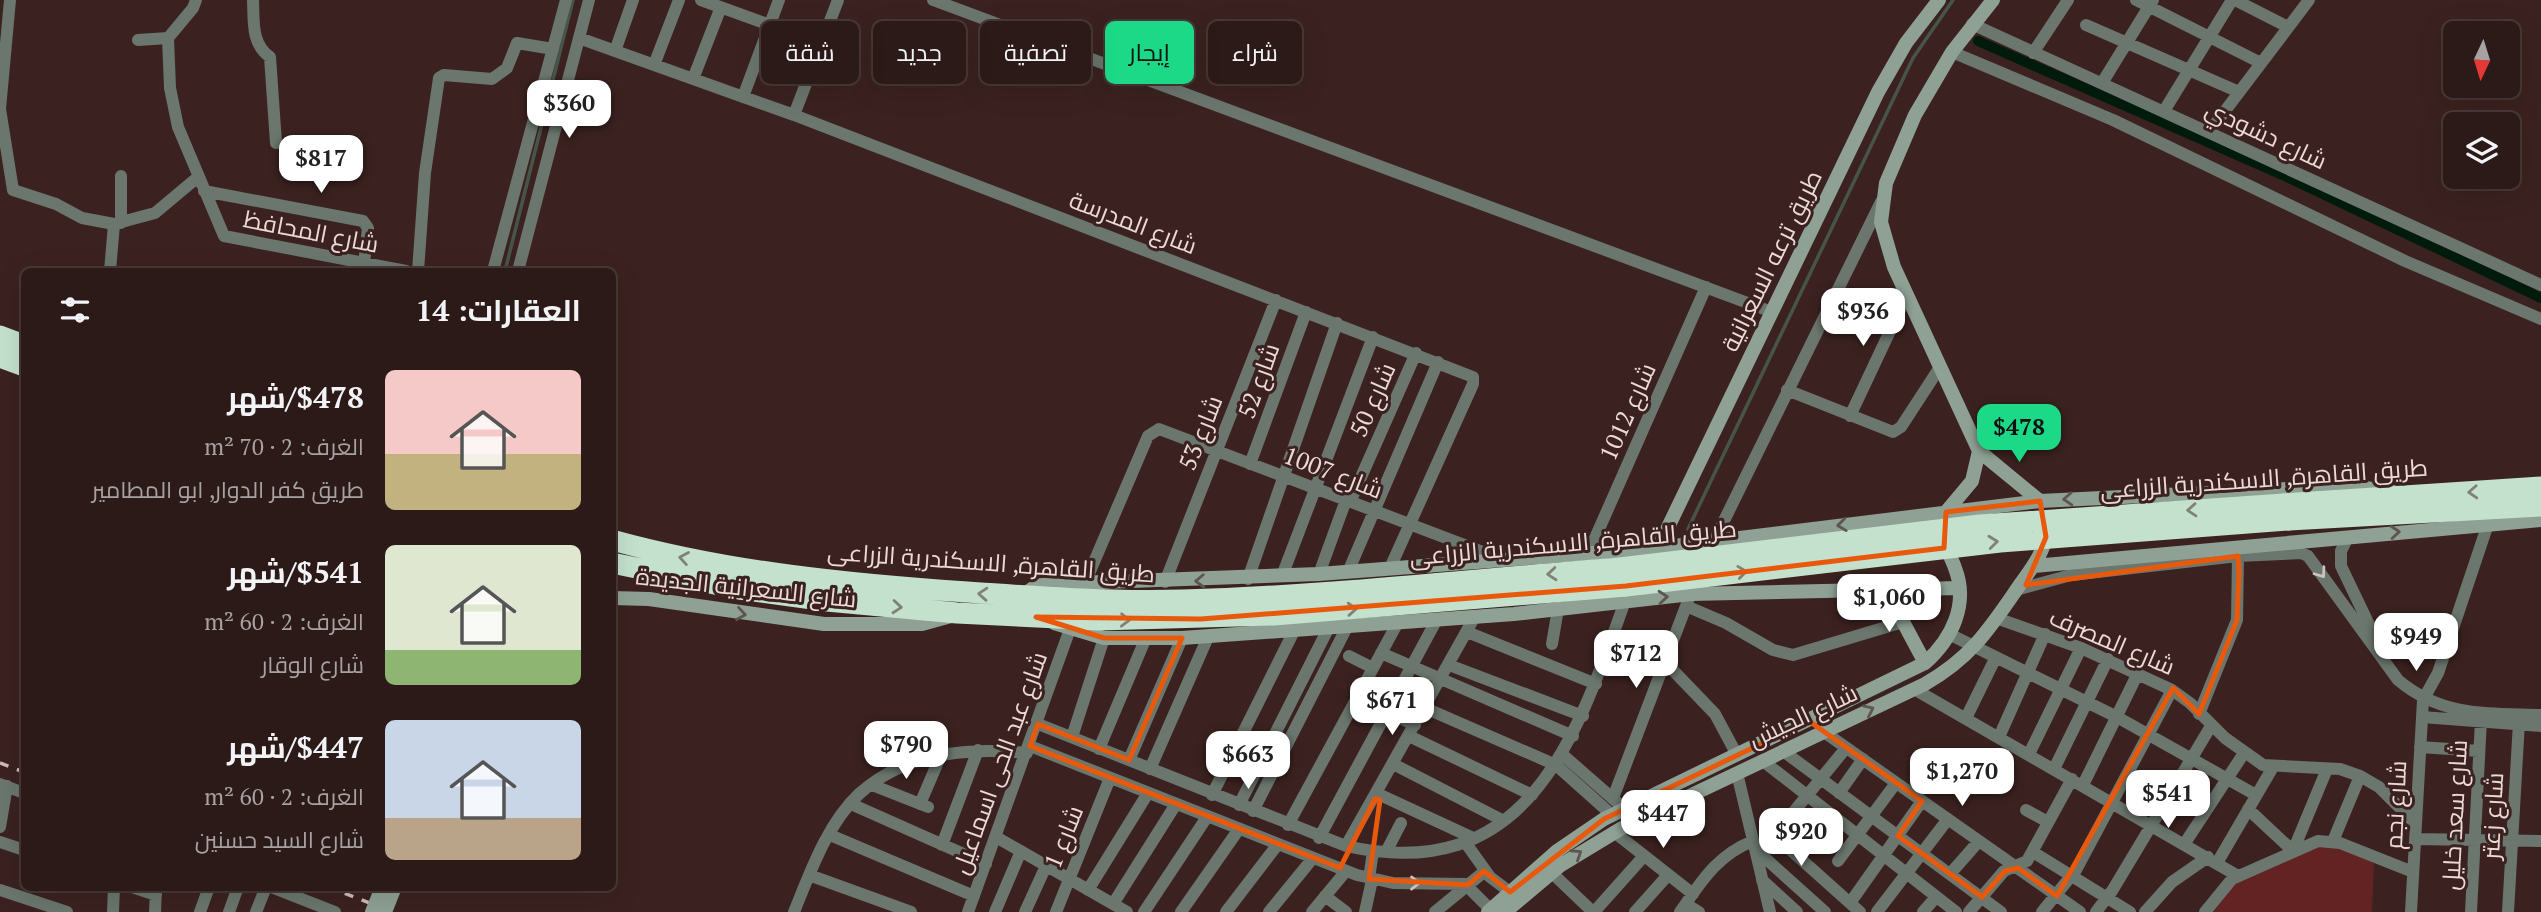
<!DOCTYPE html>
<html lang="ar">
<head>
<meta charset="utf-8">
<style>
  body { margin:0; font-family:"PT Serif",Cairo,serif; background:#382725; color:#f1f3f6; direction:rtl; height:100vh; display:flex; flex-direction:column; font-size:26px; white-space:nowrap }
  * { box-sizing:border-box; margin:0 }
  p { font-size:23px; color:#a6a1a2 }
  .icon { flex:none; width:38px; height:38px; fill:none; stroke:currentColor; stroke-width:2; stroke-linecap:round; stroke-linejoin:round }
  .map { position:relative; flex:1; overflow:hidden; direction:ltr }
  .details { position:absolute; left:21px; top:268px; width:595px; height:623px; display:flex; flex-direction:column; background:#2c1a18; border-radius:10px; box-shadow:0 7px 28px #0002,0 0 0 2px #483837; direction:rtl }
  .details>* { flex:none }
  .hud { position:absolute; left:637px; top:21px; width:665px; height:63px; direction:rtl; display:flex; gap:14px }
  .needle { width:46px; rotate:184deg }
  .tools { position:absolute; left:2443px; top:21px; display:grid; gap:14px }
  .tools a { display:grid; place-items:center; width:77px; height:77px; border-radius:10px; background:#2c1a18; box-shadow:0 7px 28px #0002,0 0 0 2px #483837; font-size:35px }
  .price { position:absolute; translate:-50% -60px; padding:0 16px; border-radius:14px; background:#fff; color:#222; font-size:23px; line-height:46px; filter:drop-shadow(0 2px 4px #0008) }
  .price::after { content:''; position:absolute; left:50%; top:42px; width:21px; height:16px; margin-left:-10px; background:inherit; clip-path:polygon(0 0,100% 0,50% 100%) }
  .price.on { background:#1cd988; color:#111 }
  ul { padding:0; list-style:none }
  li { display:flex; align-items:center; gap:21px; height:175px; padding:0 35px }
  li span { display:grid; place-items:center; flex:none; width:196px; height:140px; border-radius:10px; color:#555 }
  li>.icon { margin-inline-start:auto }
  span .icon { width:84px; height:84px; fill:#fffc; stroke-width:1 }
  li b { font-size:30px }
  h2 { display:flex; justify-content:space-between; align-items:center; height:84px; padding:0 35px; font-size:30px }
  .chip { padding:0 24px; border-radius:10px; background:#2c1a18; box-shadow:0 7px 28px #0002,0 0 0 2px #483837; font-size:24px; line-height:63px }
  .chip.on { background:#1cd988; color:#111 }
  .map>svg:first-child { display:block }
  .green { fill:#632323 }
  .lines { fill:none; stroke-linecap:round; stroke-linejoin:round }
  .stream { stroke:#47544a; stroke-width:3.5 }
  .canal { stroke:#001b0c; stroke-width:10 }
  .street { stroke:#6a766e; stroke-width:12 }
  .secondary { stroke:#8fa195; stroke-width:14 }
  .highway { stroke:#c4e1ce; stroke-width:21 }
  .rail { stroke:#cfbcba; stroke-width:3.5; stroke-dasharray:9 9; stroke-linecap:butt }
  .secondary-bridge { stroke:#8fa195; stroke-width:14 }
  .highway-bridge { stroke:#c4e1ce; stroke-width:21 }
  .oneway { stroke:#808277 }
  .oneway2 { stroke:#5d554f }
  .oneway3 { stroke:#ccc1be }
  .marked { fill:none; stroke:#e8590c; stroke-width:5; stroke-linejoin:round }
  .labels { text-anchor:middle; stroke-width:6; stroke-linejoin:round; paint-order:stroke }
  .street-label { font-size:24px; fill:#ecdad9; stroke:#3b2220 }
</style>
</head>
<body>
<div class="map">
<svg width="2541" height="912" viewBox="0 0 2541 912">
  <rect width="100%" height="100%" fill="#3b2220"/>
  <path class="green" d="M2326,841L2374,863L2372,912H2214L2234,882Z"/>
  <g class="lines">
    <path class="stream" d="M505,271L573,0
      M1688,529L1913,58L1953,0"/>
    <path class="canal" d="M1978,41L2289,178L2541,298"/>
    <path class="street" d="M10,0L0,109L13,190L56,204L82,218L114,224L155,213L198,177
      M253,0C254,21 251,44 270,57L276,143
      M701,0L770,25
      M933,0L1772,312
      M2136,0L2261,63
      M2235,0L2288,27
      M1972,24L2541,285
      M2086,25L2239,92
      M168,38L193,8L196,0
      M579,38L794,115L1473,377V384L1390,568
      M138,40L168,38L170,88L178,127L224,236L406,271
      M615,51L633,0
      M1952,52L2113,120L2405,261L2541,319
      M2033,53L2068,0
      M654,65L679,0
      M693,79L721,7
      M2102,83L2153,0
      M743,97L779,0
      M2164,111L2232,0
      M794,115L838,0
      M2209,132L2309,0
      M204,191L363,221L368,228L364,264
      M121,223V176
      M110,271L114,224
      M418,271L425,173L439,78L444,75L492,79L507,68L517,43L553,49
      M493,271L566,0
      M518,271L589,0
      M1787,390L1893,432L1901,427L1940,367
      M1850,416L1907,295
      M1250,464L1306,312
      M1350,502L1416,353
      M2348,537L2341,551V566L2375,637
      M1714,541L1881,202
      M1588,554L1706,287
      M1348,572L1438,362
      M1319,574L1346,500
      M1282,576L1373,337
      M1248,579L1337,323
      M1165,582L1276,300
      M1085,583L1148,436L1159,429L1504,560
      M2016,590L2071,575L2238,556L2301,553L2308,556L2398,680C2442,717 2486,713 2541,715
      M1686,606L1726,623L1773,650L1793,655L1903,622
      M1999,619L2081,648L2172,690L2190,703L2225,738L2263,765L2340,769L2360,776L2379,787L2416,824
      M1467,632L1596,684
      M1949,634L2117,717L2256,795
      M1552,644L1558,609
      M1381,653L1573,736
      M1349,656L1373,668
      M1665,662L1715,714L1737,755
      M1449,665L1583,716
      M1914,689L2238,876
      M1425,708L1556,765L1612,815
      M1387,712L1415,725
      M2199,714L2237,620L2238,556
      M2422,717L2541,726
      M1966,718L1996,657
      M1038,724L1346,846C1528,887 1577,737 1625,601
      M1824,732L2080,912
      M1241,736L1268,748
      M1409,736L1532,795
      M1072,737L1104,638
      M1999,737L2045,634
      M1030,746L1357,875L1393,883L1465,884L1491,910
      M2420,747L2479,751
      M1099,749L1145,640
      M1783,751L2001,912
      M2029,754L2081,648
      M1563,755L1619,804
      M1129,760L1182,638
      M1763,761L1956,912
      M1393,764L1502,820
      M1150,769L1208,637
      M2054,769L2108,659
      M1737,773L1770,912
      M0,784L24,793
      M872,785L928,807
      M2083,785L2138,673
      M1376,793L1473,838
      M1839,793L1863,759
      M1212,795L1294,631
      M1613,798L1688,601
      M851,804L986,864
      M920,804L941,755
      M1239,805L1328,629
      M2248,809L2293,851L2327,769
      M2026,810L2048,822
      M1253,811L1347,627
      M1288,825L1397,624
      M0,827L7,786
      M1614,832L1693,894
      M830,835L974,896
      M1775,836L1860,912
      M996,837L1127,912
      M1319,838L1436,621
      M2415,839L2541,841
      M2333,841L2360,776
      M0,842L24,850
      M1465,842L1490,877L1510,892
      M2185,843L2244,753
      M942,845L978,750
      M1346,846L1474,618
      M1755,849L1825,912
      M1386,852L1401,823
      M2033,852L2130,912
      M1760,853L1846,748
      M1796,855L1830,816
      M1838,861L1896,783
      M2217,863L2273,767
      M1551,872L1593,912
      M1950,874L1979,841
      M809,875L911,912
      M1369,879L1373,851
      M1762,880L1797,912
      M132,887L156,895
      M271,887L335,912
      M0,890L67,912
      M1088,890L1148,793
      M1325,896L1346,912
      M1850,903L1922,801
      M1113,904L1176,804
      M1686,904L1699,912
      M113,912L114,887
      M155,912L156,888
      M200,912L209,887
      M229,912L238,887
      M256,912L266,887
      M794,912C810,873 827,824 859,794C904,753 969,747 1027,753
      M968,912L1070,629
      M995,912L1021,851
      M1025,912L1046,866
      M1056,912L1110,778
      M1144,912L1207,817
      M1181,912L1239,829
      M1226,912L1278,844
      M1269,912L1313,858
      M1312,912L1346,871
      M1365,912L1372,880
      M1435,912L1485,871
      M1594,912L1644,856
      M1635,912L1668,875
      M1680,912C1701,882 1717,855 1753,841
      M1877,912L1948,819
      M1923,912L1936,897
      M1969,912L2004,871L2027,861L2072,779
      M2042,912L2076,870L2172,690
      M2096,912L2112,891L2211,726
      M2145,912L2172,882L2208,857
      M2205,912L2232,879L2318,841L2340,843L2413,872
      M2411,912L2423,700L2438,673L2488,524
      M2471,912L2481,720
      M2508,912L2519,722"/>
    <path class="secondary" d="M1993,0L1952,52L1915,115L1886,183L1881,222L1894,267L1979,451L2041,502
      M1946,512L1972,481L1979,451
      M1658,548L1878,92L1906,43L1939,0
      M2034,566L2541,520
      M1885,588L1925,663
      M1022,596L1036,586L1049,584L1319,574L1658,548L2040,501L2351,486L2393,492
      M612,598L649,599L824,624H922L951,616
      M1054,623L1104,638H1182L1514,614L1691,594L1959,588
      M1488,912L1557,851L1604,819L1925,663C1952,639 1969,604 1955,568C1952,559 1947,551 1944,542
      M1505,912L1561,865L1622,828L1925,684C1972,657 1990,628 2019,586C2031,569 2044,553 2047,532"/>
    <path class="highway" d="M0,336L24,345
      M0,357L24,366
      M2284,504L2541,487
      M2289,520L2541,506
      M612,540C728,572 848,584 967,592C1039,597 1111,602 1183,600C1329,596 1475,579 1620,568
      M612,563L739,589L827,601L957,613L1099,620L1274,615L1626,586"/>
    <path class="rail" d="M0,763L24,772
      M328,887L393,912"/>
    <path class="secondary-bridge" d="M372,912L382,887
      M385,912L395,887"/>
    <path class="highway-bridge" d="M1620,568L1980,525L2284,504
      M1626,586L2000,542L2289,520"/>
  </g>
  <defs><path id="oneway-chevron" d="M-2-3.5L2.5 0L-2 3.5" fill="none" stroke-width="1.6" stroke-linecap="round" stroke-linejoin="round" transform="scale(1.75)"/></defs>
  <g class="oneway">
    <use href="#oneway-chevron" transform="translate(2473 492) rotate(177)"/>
    <use href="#oneway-chevron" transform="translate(2192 510) rotate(176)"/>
    <use href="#oneway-chevron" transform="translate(1993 542) rotate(-6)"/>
    <use href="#oneway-chevron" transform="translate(684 558) rotate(-170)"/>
    <use href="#oneway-chevron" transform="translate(1742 572) rotate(-7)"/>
    <use href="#oneway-chevron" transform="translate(1552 574) rotate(175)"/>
    <use href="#oneway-chevron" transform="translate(983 594) rotate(-176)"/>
    <use href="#oneway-chevron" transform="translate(897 607) rotate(5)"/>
    <use href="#oneway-chevron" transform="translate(1352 609) rotate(-4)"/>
    <use href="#oneway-chevron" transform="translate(1125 620) rotate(1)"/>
  </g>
  <g class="oneway2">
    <use href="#oneway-chevron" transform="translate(2068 499) rotate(177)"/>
    <use href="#oneway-chevron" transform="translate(1842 525) rotate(173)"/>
    <use href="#oneway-chevron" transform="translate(2395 532) rotate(-5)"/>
    <use href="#oneway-chevron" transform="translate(1200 581) rotate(178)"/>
    <use href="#oneway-chevron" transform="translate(1663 597) rotate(-5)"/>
    <use href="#oneway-chevron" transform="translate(741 614) rotate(9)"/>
    <use href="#oneway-chevron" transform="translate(1869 710) rotate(-25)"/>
    <use href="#oneway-chevron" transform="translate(1577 854) rotate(-33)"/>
  </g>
  <g class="oneway3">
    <use href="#oneway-chevron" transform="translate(2321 573) rotate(54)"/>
    <use href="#oneway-chevron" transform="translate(1415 883)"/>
  </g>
  <path class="marked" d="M2040,501L2046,537L2026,585L2238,556L2239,572L2237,620L2199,714L2173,688L2057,896L2018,868L2005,871L1982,897L1898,836L1922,801L1809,721L1604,819L1510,892L1484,871L1468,885L1369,879L1380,800L1375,799L1340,868L1030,746L1038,724L1129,760L1182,638H1104L1036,617L1201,619L1626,586L1944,548L1946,512Z"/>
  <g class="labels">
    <g class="street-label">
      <text transform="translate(2266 135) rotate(25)" y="8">شارع دشودي</text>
      <text transform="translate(1133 223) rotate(21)" y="8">شارع المدرسة</text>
      <text transform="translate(311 232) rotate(11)" y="8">شارع المحافظ</text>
      <text transform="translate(1772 261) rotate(-64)" y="8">طريق ترعه السعرانية</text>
      <text transform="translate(1259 381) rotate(-70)" y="8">شارع 52</text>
      <text transform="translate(1373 400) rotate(-66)" y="8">شارع 50</text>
      <text transform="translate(1628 412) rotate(-66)" y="8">شارع 1012</text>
      <text transform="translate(1201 433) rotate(-68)" y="8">شارع 53</text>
      <text transform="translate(1333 473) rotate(21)" y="8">شارع 1007</text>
      <text transform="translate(2264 479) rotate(-4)" y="8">طريق القاهرة, الاسكندرية الزراعى</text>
      <text transform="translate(1573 543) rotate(-5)" y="8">طريق القاهرة, الاسكندرية الزراعى</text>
      <text transform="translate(991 563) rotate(4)" y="8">طريق القاهرة, الاسكندرية الزراعى</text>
      <text transform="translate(746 588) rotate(6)" y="8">شارع السعرانية الجديدة</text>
      <text transform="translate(2112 642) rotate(23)" y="8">شارع المصرف</text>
      <text transform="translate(1803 716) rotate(-25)" y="8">شارع الجيش</text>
      <text transform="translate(1000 763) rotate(-70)" y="8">شارع عبد الحى اسماعيل</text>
      <text transform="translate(2396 805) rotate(-87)" y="8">شارع نجم</text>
      <text transform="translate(2455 815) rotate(-87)" y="8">شارع سعد خليل</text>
      <text transform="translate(2493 816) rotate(-87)" y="8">شارع زعتر</text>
      <text transform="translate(1064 837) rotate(-68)" y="8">شارع 1</text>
    </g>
  </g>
</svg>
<div class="tools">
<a><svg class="needle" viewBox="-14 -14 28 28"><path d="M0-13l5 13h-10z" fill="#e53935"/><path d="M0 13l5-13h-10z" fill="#a6a1a2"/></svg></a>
<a><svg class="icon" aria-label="layers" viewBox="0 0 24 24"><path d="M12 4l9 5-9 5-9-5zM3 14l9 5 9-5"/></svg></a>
</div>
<b class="price" style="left:569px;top:140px">$360</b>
<b class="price" style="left:321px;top:195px">$817</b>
<b class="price" style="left:1863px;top:348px">$936</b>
<b class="price on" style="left:2019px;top:464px">$478</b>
<b class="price" style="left:1889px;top:634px">$1,060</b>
<b class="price" style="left:2416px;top:673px">$949</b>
<b class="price" style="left:1636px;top:690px">$712</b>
<b class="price" style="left:1392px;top:737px">$671</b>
<b class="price" style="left:906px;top:781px">$790</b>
<b class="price" style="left:1248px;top:791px">$663</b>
<b class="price" style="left:1962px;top:808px">$1,270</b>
<b class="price" style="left:2168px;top:830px">$541</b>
<b class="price" style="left:1663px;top:850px">$447</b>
<b class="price" style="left:1801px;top:868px">$920</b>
<div class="hud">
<a class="chip">شراء</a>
<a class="chip on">إيجار</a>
<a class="chip">تصفية</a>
<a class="chip">جديد</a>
<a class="chip">شقة</a>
</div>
<section class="details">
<h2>العقارات: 14<svg class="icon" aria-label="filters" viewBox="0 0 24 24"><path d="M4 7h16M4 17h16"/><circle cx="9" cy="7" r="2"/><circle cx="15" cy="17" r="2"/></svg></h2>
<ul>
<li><span style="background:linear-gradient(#f6c9c9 60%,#c2b280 0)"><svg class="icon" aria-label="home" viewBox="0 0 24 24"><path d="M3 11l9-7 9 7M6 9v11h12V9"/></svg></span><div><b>$478/شهر</b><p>الغرف: 2 · 70 m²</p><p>طريق كفر الدوار, ابو المطامير</p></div></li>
<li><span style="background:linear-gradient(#dfe7d0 75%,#8fb573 0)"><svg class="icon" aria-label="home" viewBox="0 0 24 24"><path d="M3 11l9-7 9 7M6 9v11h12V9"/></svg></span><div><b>$541/شهر</b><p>الغرف: 2 · 60 m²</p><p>شارع الوقار</p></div></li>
<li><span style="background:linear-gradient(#c9d6e8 70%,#b9a48a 0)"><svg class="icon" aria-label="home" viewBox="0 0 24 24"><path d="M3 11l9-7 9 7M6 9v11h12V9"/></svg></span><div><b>$447/شهر</b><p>الغرف: 2 · 60 m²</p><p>شارع السيد حسنين</p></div></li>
</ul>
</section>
</div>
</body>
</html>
